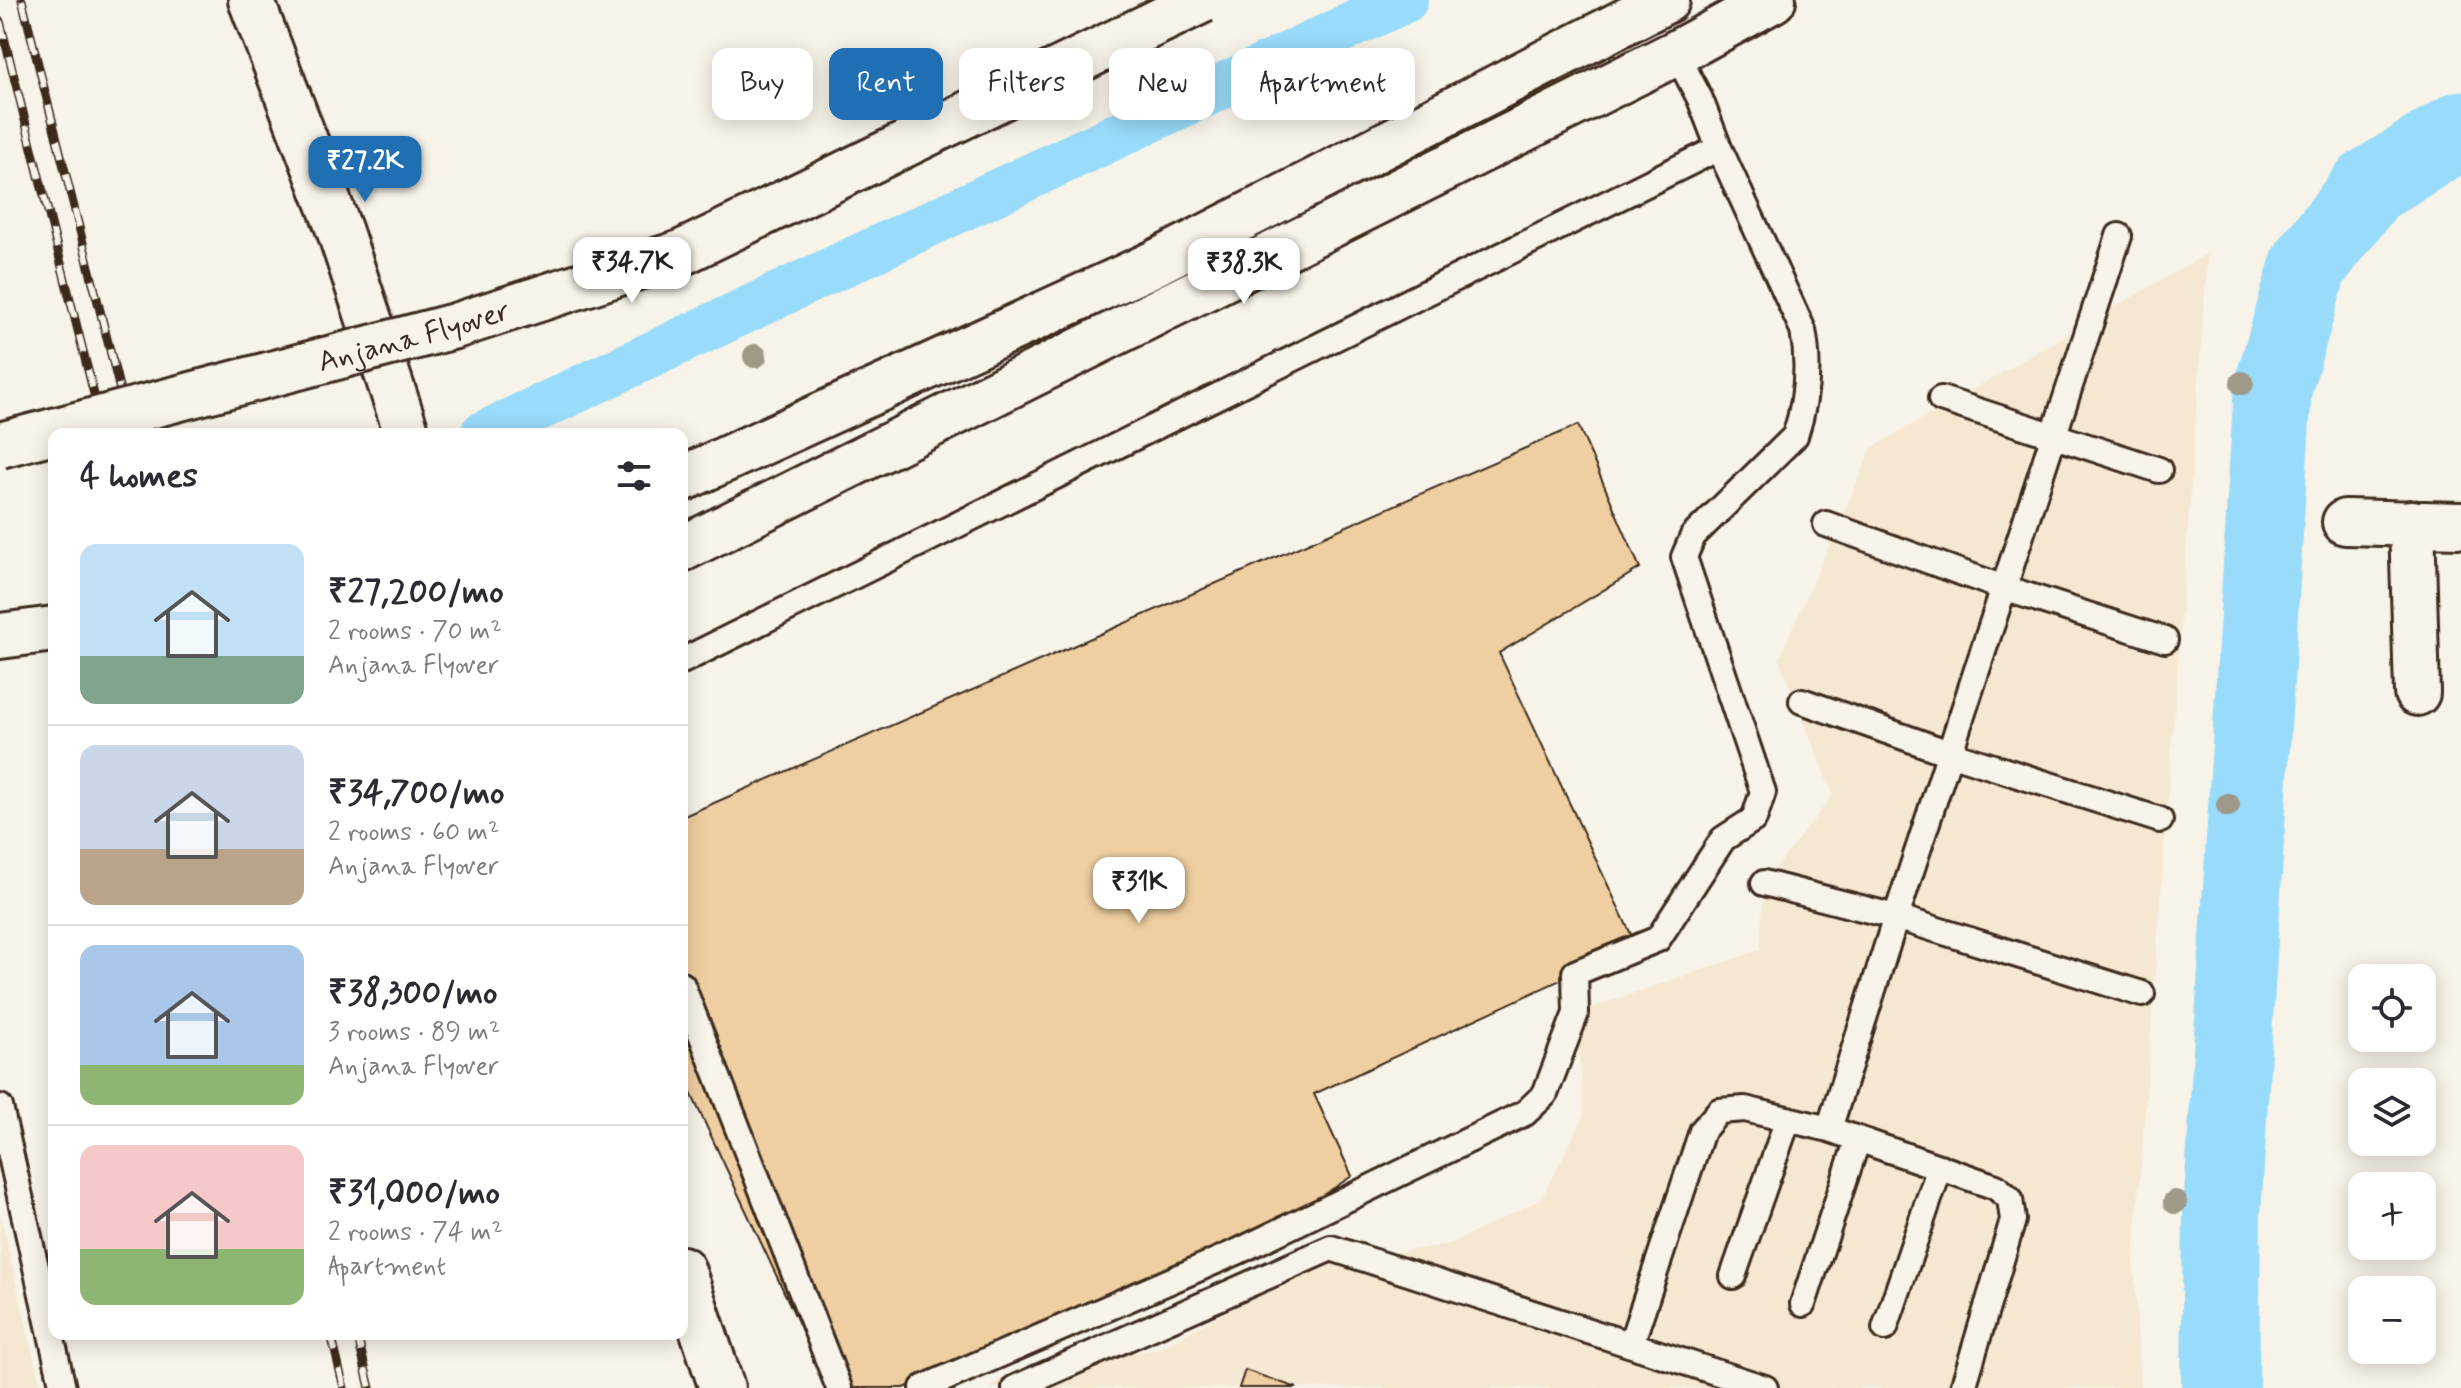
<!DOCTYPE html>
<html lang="en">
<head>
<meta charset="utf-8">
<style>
  body { margin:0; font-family:Mynerve,sans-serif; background:#f2f2f3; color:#2b2b33; height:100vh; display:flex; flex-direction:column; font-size:30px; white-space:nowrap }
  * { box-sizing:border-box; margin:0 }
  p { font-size:26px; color:#7c7c81 }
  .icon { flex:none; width:44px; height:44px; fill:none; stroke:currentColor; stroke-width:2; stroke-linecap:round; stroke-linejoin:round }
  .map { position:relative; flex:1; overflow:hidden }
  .panel { position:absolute; left:48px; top:428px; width:640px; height:912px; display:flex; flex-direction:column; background:#fff; border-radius:16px; box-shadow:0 4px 20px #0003 }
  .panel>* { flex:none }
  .banner { position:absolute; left:712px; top:48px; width:760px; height:72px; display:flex; gap:16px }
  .controls { position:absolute; left:2348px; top:964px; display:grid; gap:16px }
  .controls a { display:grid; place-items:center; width:88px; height:88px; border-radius:16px; background:#fff; box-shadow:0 4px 20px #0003; font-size:40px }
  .price { position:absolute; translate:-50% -68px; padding:0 18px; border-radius:16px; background:#fff; color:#222; font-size:26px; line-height:52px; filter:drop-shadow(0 2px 4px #0008) }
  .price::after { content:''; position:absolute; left:50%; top:48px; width:24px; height:18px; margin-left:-12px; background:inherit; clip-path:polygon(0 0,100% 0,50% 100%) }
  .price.on { background:#1f6fb2; color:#fff }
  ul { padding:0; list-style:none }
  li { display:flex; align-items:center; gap:24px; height:200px; padding:0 32px }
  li+li { border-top:2px solid #e1e1e2 }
  li span { display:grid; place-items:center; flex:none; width:224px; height:160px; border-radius:16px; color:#555 }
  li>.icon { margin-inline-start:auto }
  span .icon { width:96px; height:96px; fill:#fffc; stroke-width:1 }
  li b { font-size:34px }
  h2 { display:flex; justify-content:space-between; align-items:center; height:96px; padding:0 32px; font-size:34px }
  .pill { padding:0 28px; border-radius:16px; background:#fff; box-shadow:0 4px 20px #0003; font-size:28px; line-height:72px }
  .pill.on { background:#1f6fb2; color:#fff }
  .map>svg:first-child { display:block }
  .built { fill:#f5e8d3 }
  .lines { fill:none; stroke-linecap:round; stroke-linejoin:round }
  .canal { stroke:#98dbfa; stroke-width:46 }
  .river { stroke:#98dbfa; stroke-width:78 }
  .building { fill:#efcfa1; stroke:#3b2a1e; stroke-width:2 }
  .service-casing { stroke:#3b2a1e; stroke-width:30 }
  .minor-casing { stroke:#3b2a1e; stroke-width:50 }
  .tertiary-casing { stroke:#3b2a1e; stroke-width:50 }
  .secondary-casing { stroke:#3b2a1e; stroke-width:50 }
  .service { stroke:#f7f3e8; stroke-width:24 }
  .minor { stroke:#f7f3e8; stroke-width:44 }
  .tertiary { stroke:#f7f3e8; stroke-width:44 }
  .secondary { stroke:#f7f3e8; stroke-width:44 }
  .rail-casing { stroke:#3b2a1e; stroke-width:9 }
  .rail { stroke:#f7f3e8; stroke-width:6; stroke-dasharray:18; stroke-linecap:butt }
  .secondary-bridge-casing { stroke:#3b2a1e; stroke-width:50; stroke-linecap:butt }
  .secondary-bridge { stroke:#f7f3e8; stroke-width:44 }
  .tree { fill:#9e9988 }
  .labels { text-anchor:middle; stroke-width:6; stroke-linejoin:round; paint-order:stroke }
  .street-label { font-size:30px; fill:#3b2a1e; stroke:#f7f3e8 }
</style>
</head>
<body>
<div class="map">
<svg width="2461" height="1388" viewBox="0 0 2461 1388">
  <rect width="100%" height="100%" fill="#f7f3e8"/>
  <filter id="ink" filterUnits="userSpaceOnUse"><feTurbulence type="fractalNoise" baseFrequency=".0125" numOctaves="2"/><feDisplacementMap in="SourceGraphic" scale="16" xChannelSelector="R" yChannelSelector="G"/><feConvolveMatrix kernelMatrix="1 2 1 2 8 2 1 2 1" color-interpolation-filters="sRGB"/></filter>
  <g filter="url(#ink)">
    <path class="built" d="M2208,253L2134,1260L2140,1388H989L1004,1377L1160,1348L1315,1264L1450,1244L1541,1199L1584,1116L1576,1013L1760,950L1764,883L1833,795L1779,659L1872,448Z
      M0,1213L41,1388H0Z"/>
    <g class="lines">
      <path class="canal" d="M483,434L1405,0"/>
      <path class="river" d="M2220,1388L2222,1214L2273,387L2309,265L2369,187L2461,130"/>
    </g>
    <path class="building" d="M1578,425L1640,568L1499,653L1636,945L1314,1094L1352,1176L1239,1251L904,1388H829L682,1074V817Z
      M1245,1370L1297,1388H1239Z"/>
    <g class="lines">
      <g class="service-casing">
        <path id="service" d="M1941,399L2159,470
          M1826,524L2004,588L2165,640
          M682,661L1719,148
          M1802,701L1949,753L2160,820
          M1764,883L1896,917L2142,994
          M682,985L839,1388
          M0,1107L63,1388
          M1829,1129L1896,917L2119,236
          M1733,1276L1788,1119
          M1803,1304L1858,1139
          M1885,1328L1940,1167
          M1631,1344L1702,1131L1719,1111L1745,1109L1829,1129L1996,1187L2010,1199L2013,1220L1963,1388
          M923,1388L1239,1251L1525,1113L1545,1094L1576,1013L1575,973L1658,939L1723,839L1754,819L1763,792L1684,557L1693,536L1795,436C1807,400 1810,367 1803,330L1719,148L1700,99L1676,53
          M1015,1388L1331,1248L1765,1388"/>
      </g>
      <g class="minor-casing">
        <path id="minor" d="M2345,522L2461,525
          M2412,523L2417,693"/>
      </g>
      <g class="tertiary-casing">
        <path id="tertiary" d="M251,0L340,232L407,434
          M682,549L1676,53L1773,0
          M682,1269L722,1388"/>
      </g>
      <g class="secondary-casing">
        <path id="secondary" d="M682,479L1151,265L1667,0
          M0,636L54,629"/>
      </g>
      <use href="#service" class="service"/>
      <use href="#minor" class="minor"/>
      <use href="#tertiary" class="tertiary"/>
      <use href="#secondary" class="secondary"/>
      <g class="rail-casing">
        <path id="rail" d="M22,0L131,434
          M0,21L104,434
          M331,1334L344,1388
          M357,1334L370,1388"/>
      </g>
      <use href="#rail" class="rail"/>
      <g class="secondary-bridge-casing">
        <g id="secondary-bridge">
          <path id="s1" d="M0,445L455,326L681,253L1203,0"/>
        </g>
      </g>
      <use href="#secondary-bridge" class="secondary-bridge"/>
    </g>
    <g class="tree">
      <circle cx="1195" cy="93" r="12"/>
      <circle cx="755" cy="356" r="12"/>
      <circle cx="2242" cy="383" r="12"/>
      <circle cx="2228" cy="805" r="12"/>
      <circle cx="2175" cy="1202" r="12"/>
    </g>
  </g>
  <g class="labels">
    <g class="street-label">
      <text dy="10" stroke="none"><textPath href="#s1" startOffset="428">Anjana Flyover</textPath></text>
    </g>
  </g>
</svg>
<div class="controls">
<a><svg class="icon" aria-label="locate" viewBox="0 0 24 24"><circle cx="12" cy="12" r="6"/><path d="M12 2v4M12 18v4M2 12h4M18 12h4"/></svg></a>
<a><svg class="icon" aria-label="layers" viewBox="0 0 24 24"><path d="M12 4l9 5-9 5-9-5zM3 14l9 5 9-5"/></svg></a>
<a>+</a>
<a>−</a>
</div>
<b class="price on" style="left:365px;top:204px">₹27.2K</b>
<b class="price" style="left:632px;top:305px">₹34.7K</b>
<b class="price" style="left:1244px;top:306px">₹38.3K</b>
<b class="price" style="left:1139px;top:925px">₹31K</b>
<div class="banner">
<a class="pill">Buy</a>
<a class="pill on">Rent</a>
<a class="pill">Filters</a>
<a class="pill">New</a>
<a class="pill">Apartment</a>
</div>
<section class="panel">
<h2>4 homes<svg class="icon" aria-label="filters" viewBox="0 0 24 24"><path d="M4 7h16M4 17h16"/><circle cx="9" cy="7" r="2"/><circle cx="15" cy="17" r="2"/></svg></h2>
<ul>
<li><span style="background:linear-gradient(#bfe0f5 70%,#7fa58c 0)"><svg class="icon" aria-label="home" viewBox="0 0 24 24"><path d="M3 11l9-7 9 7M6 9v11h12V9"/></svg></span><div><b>₹27,200/mo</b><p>2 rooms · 70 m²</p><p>Anjana Flyover</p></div></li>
<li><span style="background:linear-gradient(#c9d6e8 65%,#b9a48a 0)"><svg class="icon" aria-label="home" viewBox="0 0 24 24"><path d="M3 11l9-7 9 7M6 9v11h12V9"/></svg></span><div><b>₹34,700/mo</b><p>2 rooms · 60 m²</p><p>Anjana Flyover</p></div></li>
<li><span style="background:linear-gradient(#a9c7e8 75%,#8fb573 0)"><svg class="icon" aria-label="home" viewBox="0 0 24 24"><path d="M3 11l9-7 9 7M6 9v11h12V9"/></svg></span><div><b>₹38,300/mo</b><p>3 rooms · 89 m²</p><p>Anjana Flyover</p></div></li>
<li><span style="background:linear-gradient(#f6c9c9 65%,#8fb573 0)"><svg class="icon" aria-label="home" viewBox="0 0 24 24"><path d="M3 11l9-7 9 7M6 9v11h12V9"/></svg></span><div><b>₹31,000/mo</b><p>2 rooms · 74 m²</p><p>Apartment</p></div></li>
</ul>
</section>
</div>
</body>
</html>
